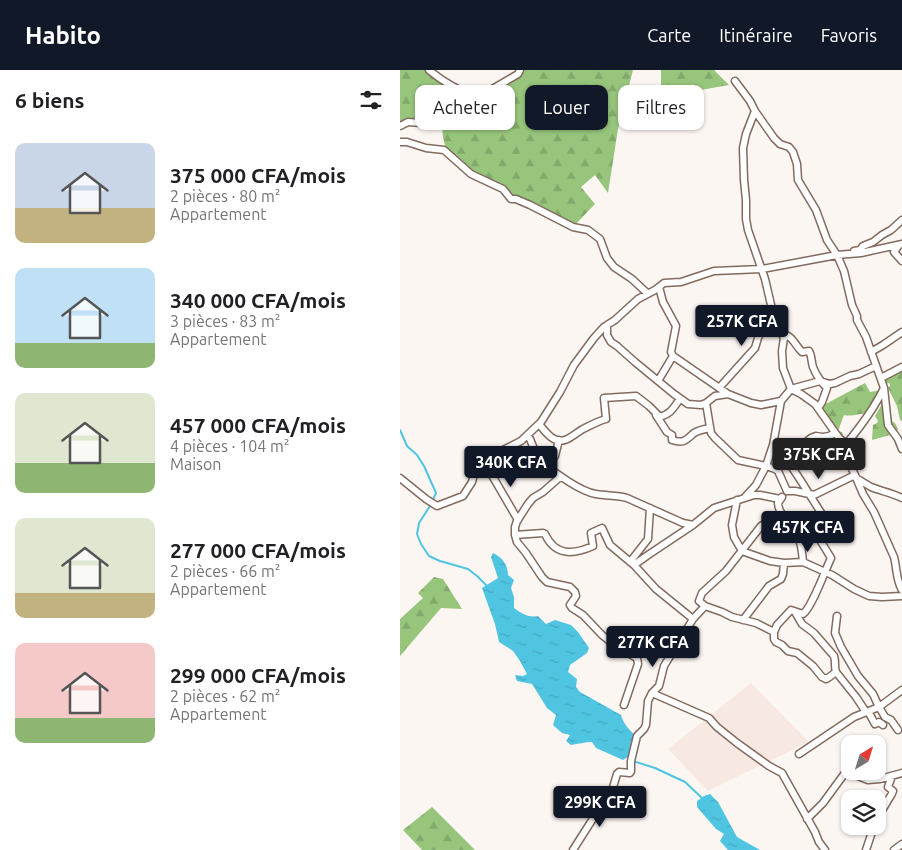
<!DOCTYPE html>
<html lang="fr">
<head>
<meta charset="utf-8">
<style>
  body { margin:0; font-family:Ubuntu,sans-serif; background:#f6f6f6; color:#202124; height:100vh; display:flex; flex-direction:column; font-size:19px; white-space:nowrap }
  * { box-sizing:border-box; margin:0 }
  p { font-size:16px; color:#757577 }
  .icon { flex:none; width:28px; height:28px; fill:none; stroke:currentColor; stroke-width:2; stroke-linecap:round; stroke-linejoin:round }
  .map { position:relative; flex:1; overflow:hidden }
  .panel { display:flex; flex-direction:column; background:#fff; width:400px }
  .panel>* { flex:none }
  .banner { position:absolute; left:15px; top:15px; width:411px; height:45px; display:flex; gap:10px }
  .needle { width:32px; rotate:38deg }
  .buttons { position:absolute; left:441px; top:665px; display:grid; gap:10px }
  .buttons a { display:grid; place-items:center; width:45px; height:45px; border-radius:10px; background:#fff; box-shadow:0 1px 4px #0004; font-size:25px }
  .price { position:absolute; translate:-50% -42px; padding:0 11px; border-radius:5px; background:#111827; color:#fff; font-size:16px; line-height:32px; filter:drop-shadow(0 1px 2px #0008) }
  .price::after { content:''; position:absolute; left:50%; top:30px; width:15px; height:11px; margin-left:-8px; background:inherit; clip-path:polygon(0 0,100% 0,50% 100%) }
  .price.selected { background:#222; color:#fff }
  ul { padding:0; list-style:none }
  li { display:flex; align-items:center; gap:15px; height:125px; padding:0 15px }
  li span { display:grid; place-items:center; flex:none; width:140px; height:100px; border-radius:10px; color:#555 }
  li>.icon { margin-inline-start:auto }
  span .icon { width:60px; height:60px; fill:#fffc; stroke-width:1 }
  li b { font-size:21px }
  h2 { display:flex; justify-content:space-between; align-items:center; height:60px; padding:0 15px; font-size:21px }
  .chip { padding:0 18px; border-radius:10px; background:#fff; box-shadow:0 1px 4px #0004; font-size:18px; line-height:45px }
  .chip.selected { background:#111827; color:#fff }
  header { display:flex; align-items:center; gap:30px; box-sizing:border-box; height:70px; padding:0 25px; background:#111827; color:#fff }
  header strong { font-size:24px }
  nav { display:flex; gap:28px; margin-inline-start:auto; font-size:18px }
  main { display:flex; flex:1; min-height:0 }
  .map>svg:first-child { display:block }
  .built { fill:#f8e8e2 }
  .forest { fill:url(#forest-firs) }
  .water { fill:url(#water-ripples) }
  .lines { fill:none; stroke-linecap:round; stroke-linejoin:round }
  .stream { stroke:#4fc5e1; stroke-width:2 }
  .minor-casing { stroke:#836a5e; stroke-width:9 }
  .minor { stroke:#fff; stroke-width:6 }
</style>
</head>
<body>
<header>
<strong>Habito</strong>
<nav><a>Carte</a><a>Itinéraire</a><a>Favoris</a></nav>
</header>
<main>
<section class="panel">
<h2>6 biens<svg class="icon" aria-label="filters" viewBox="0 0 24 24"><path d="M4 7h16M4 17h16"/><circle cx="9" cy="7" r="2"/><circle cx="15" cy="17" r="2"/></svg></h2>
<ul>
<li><span style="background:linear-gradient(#c9d6e8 65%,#c2b280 0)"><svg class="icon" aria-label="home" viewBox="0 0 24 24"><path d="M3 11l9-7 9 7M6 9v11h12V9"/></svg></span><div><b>375 000 CFA/mois</b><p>2 pièces · 80 m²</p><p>Appartement</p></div></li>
<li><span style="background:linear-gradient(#bfe0f5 75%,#8fb573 0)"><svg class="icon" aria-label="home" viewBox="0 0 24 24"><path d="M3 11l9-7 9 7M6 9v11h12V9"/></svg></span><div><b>340 000 CFA/mois</b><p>3 pièces · 83 m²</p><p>Appartement</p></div></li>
<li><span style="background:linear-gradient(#dfe7d0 70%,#8fb573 0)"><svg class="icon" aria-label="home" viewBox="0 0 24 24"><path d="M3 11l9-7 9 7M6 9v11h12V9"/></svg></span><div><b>457 000 CFA/mois</b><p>4 pièces · 104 m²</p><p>Maison</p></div></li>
<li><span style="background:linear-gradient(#dfe7d0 75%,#c2b280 0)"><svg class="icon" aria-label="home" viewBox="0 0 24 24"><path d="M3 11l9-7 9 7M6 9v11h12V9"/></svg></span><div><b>277 000 CFA/mois</b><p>2 pièces · 66 m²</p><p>Appartement</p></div></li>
<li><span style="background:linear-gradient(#f6c9c9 75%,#8fb573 0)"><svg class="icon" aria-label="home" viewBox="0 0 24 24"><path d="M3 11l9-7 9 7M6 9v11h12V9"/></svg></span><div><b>299 000 CFA/mois</b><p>2 pièces · 62 m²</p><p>Appartement</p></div></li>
</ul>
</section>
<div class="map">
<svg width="502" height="780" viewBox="0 0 502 780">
  <defs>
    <pattern id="forest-firs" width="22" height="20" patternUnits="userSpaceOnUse" patternTransform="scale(1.25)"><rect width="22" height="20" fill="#97c57c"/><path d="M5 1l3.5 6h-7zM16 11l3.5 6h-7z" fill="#82a96b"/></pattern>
    <pattern id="water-ripples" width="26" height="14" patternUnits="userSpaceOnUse" patternTransform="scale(1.25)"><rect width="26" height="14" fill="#4fc5e1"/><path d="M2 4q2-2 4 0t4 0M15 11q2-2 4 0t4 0" fill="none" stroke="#45a9c1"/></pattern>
  </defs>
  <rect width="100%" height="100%" fill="#fcf6f3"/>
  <path class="built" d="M351,613L409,672L308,721L268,679Z"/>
  <path class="forest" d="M0,0H30L75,27L120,0H233L218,59L208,123L195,105L181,117L195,134L173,157L116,129L103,119L81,109L47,82L43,68L42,56L43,44L31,45L21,53L0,56Z
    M261,0H314L329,15L261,27Z
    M502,301V351L500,350L497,336L488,318L490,316V314L489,313L485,314L484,308Z
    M465,313L470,322L481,320L469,343C461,343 452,347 444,345L438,361L442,362L445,369L442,368L420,337Z
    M485,329L490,338L492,351L495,353L498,359L494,364L472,370L473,355L477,353L478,351L475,346Z
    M34,507L43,509L62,539L41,538L0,586V549L23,528L18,523Z
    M32,737L75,780H22L3,760Z"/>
  <path class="water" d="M93,483C102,487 108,495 108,505L114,510L111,518L114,527V538C122,544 129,548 138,546L146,554L155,550L171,555L178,562L189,578L187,583L170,595L168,602L177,609L176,617L180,622L221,645C223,653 229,660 236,666L228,687L223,690L196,678L192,672C185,672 178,674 171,675L166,671L170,665L162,663L153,655L156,645L147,638L132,614L117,611L115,605L123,606L127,604L120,591L113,581L99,572L95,554L82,518L98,508L91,487Z
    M310,724L318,732L337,767L360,780H328L320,771L324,764L316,759L297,737V731L304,726Z"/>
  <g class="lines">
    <path class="stream" d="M0,360L7,376L17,385L24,396L36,423L30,436L19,453L17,464L21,474L29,486L40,491L68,499L77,506L87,516
      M233,691L255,698L285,712L303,729"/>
    <g class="minor-casing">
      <path id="minor" d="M29,0C43,12 58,20 75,27
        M335,11L350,31L355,41L374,68L380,74L389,77L393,82L397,94L398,110L416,140L427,170L437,185L444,201L452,235L457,246V250L466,267L484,318L488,355L498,369L502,379
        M355,41L346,64L343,78L344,110L346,130V149L348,160L365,209L372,239L376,253L384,268L382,281L383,298L391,319L401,324L415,334L439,368L449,376L452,399L455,405L463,424L474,442L494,487C497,499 496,510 502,520
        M0,56L8,52L21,53L31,45L43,44L57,33L89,21L118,4L120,0
        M0,72H7L26,78L44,80L71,104L103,119L111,129H116L130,135L173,157L188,160L200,169L207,188L214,197L232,209L247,223
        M499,175L494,182L502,191
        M454,181L460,180L463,176L473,172L482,165L491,160L502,150
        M259,217L263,232L276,256L271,282L273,286L328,324
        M207,256V265L211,272L217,276L235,292L274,324L288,334L301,335L306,333L315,326L328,324L351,333L361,335L381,331
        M382,264C392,265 395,275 402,282L409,281C412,286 411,291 413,297C416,305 421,312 427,318L422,332L418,338
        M471,282L483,275L502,262
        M481,308L502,297
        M258,311L273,286
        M319,318L355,278L358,268L360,264L376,253
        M306,333L311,363L315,368L338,390L366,396L356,415L345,427
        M256,345L267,362L272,365V370C284,374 286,370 294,363C299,360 305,359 310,358
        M139,354C143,359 148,366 154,369C165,375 174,364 183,359C191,355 198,351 206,349L204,328L236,326L249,336L260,347C272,343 273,338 280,329
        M127,366L130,369L136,384
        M447,373C461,356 474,339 484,318
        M386,389C401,409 412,430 426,450
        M91,394L111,401L123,393L134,384H136C138,386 140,390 143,393C155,403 181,422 196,424C207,426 217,425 227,428L283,453L293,455
        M86,395L118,450
        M148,396L155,386L159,370
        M375,399L411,368L416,366C423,368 429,367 435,363
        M160,407L143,422L133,428L128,434L117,451L115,457V465L117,472L126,483L142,507L147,512L170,517L175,522L176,526L170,535L172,538L183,545L202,565L217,577L237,588L238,594L224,635
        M0,408L26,429L37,436L63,426L72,412L75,401C89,392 96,396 103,380L121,371L141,352L160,322L174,295L194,268L204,257L215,250L238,229L255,220L264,213L281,212L314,201L362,199L437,185L461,183L502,174
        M456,408C461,411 466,414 471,417C481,421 492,423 502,428
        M387,421L378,401L375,399L366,396L373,375L381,331L391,319L420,311L430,314L435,313L450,306L459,304L476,296
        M387,421H395L414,425L455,405
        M382,427L378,433C379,446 389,449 395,460C401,470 402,481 403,492
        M337,430L332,455L334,467L342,481L370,491L384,493L403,492L432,505L454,519L469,526L482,527L502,526
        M115,465L143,463L145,464C155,486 173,485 193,476L191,463L202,458L210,475L234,495L256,519L293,549
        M230,492L248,469L250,438
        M234,495L248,485L293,455L314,438L354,425H360L380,429
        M305,536L322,542L332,547L356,553L374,562L377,555L391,540L403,544C412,537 425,501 431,488L417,465L414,453
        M395,542L402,554L414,563L434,586C436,592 434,596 436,602L456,627L466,642L469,643L475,654L479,652L483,655
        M437,546L435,563L441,577L458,606L473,624L479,637L485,647L491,650L498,660
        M343,550L369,516L381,509L383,504L384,493
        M374,562V569L376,572L382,575L388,581L397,583L413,596L422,607L426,609L428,608L436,602
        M252,623L309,648L317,657L337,673L369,696L382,703L415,762L419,772L425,780
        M399,684L454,647L479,637L502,620
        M478,747C481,742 484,737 487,732C489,728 492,725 493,721L488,717L492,706
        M407,749L423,733L445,703L448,702L468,710L480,709L502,703
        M173,780L201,736L211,724L217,704L219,702L230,703L231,701V691L237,666L244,659L246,655L248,631L252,623L259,616L264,596L293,549L305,536L299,531L302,523L326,501L361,456L382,444
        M466,780L474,756
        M494,780L502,774"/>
    </g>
    <use href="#minor" class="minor"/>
  </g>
</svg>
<div class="buttons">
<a><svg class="needle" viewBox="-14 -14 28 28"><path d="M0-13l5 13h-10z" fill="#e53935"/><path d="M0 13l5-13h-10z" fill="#757577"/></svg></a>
<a><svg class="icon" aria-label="layers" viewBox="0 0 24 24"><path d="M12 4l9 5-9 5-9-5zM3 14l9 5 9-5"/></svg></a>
</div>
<b class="price" style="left:342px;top:277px">257K CFA</b>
<b class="price selected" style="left:419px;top:410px">375K CFA</b>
<b class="price" style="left:111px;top:418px">340K CFA</b>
<b class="price" style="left:408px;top:483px">457K CFA</b>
<b class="price" style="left:253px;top:598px">277K CFA</b>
<b class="price" style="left:200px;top:758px">299K CFA</b>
<div class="banner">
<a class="chip">Acheter</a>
<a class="chip selected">Louer</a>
<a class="chip">Filtres</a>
</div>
</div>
</main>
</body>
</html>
